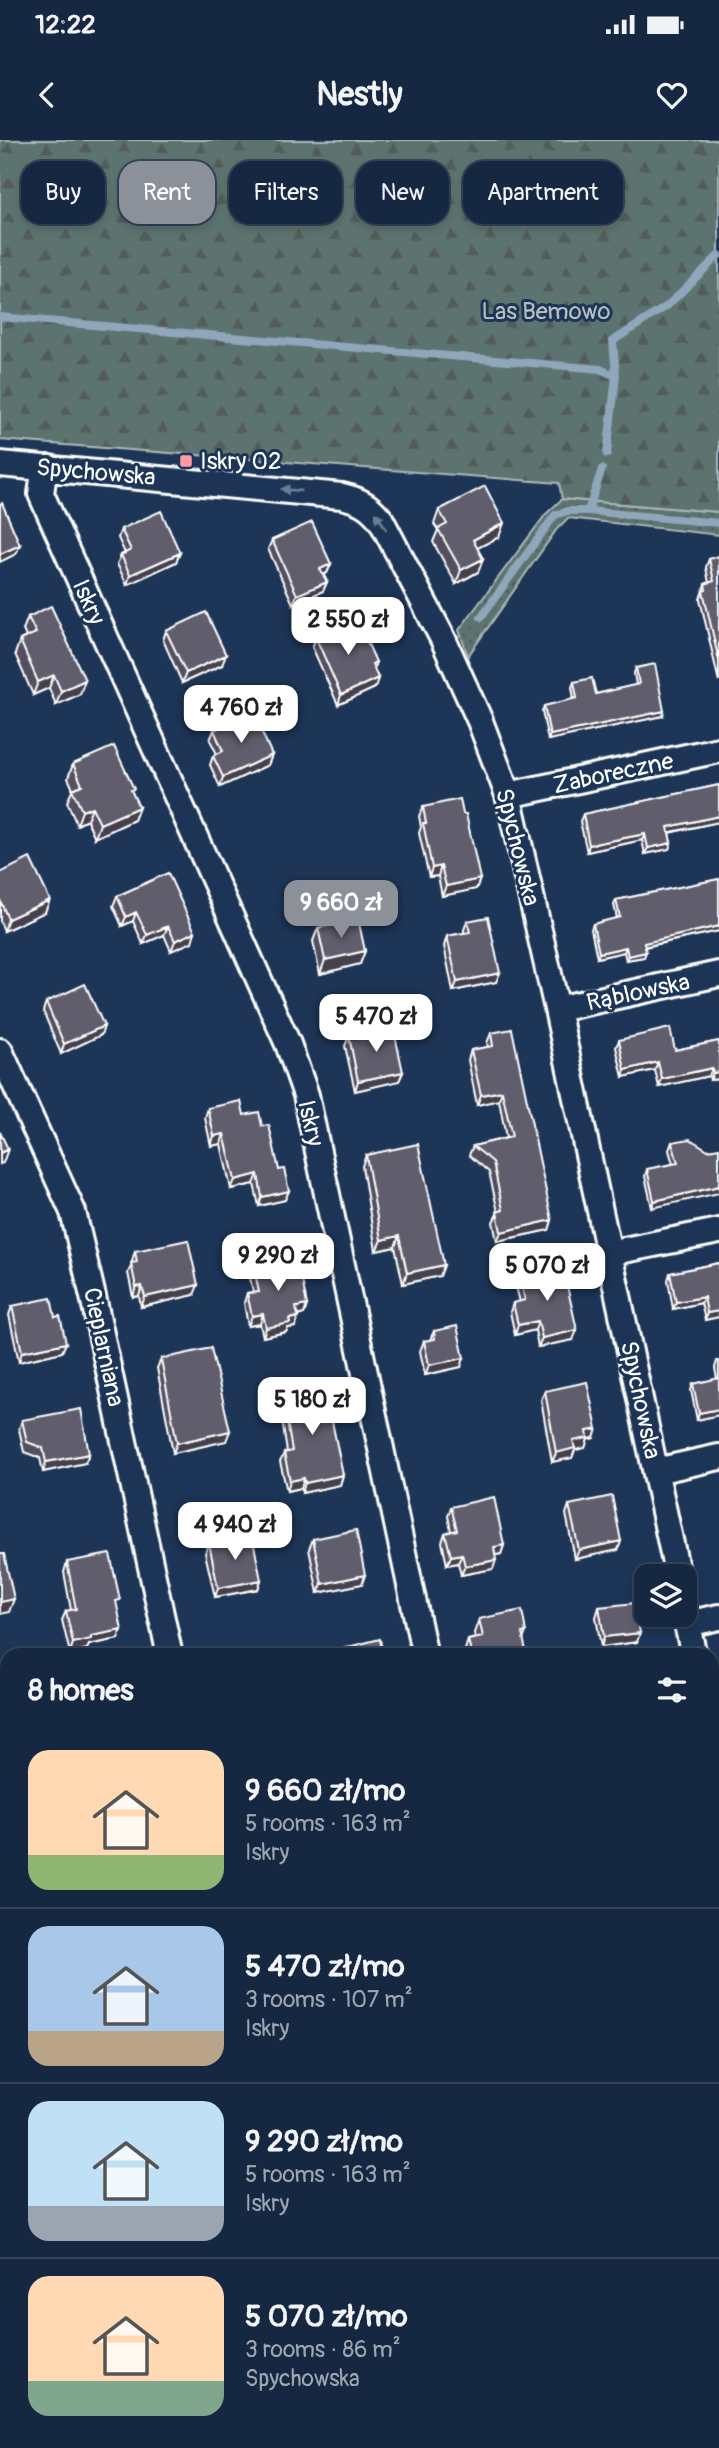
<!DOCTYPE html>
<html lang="en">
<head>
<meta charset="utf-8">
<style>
  body { margin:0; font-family:Pangolin,sans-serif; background:#1f3048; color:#f1f3f6; height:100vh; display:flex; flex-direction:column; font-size:26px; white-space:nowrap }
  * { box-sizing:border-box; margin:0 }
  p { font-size:23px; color:#9ea6b1 }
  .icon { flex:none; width:38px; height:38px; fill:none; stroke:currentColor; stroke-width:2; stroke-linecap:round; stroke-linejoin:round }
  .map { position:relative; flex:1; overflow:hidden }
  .panel { position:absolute; left:0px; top:1508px; width:719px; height:800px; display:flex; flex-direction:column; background:#162841; border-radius:21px 21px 0 0; box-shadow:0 4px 10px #0003,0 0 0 2px #35445a }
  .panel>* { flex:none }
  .banner { position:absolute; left:21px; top:21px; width:677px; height:63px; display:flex; gap:14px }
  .tools { position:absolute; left:634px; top:1424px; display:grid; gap:14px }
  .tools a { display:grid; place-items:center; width:63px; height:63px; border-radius:14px; background:#162841; box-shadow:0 4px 10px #0003,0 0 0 2px #35445a; font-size:35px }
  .price { position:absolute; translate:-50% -60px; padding:0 16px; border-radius:14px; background:#fff; color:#222; font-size:23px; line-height:46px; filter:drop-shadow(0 2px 4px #0008) }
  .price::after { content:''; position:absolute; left:50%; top:42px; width:21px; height:16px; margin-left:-10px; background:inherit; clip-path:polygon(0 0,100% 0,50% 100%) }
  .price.on { background:#8c9099; color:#fff }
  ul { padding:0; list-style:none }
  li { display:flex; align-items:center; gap:21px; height:175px; padding:0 28px }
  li+li { border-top:2px solid #35445a }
  li span { display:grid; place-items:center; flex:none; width:196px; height:140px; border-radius:21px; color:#555 }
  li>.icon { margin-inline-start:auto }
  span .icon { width:84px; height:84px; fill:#fffc; stroke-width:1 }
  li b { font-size:30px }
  h2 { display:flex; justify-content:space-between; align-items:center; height:84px; padding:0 28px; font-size:30px }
  .pill { padding:0 24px; border-radius:21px; background:#162841; box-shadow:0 4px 10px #0003,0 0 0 2px #35445a; font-size:24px; line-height:63px }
  .pill.on { background:#8c9099; color:#fff }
  .status { display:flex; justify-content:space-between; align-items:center; height:49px; padding:0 35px; background:#162841; direction:ltr }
  .status svg { height:19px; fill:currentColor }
  header { display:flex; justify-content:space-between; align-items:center; height:91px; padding:0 28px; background:#162841; font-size:32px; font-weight:700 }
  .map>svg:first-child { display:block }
  .grass { fill:url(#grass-dots); stroke:#aeb9b7; stroke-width:2 }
  .forest { fill:url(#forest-firs); stroke:#aeb9b7; stroke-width:2 }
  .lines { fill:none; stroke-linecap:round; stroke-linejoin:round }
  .stream { stroke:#90a6bb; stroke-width:8 }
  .minor-casing { stroke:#fff; stroke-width:30 }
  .tertiary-casing { stroke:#fff; stroke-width:37 }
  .minor { stroke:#1d3557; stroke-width:24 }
  .tertiary { stroke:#1d3557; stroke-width:32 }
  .wall { fill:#53505e; stroke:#fff; stroke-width:2 }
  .shaded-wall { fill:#44414c; stroke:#fff; stroke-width:2 }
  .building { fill:#615d6d; stroke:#fff; stroke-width:2 }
  .oneway { fill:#6c7c92 }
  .poi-dot { fill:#ff9aa2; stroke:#1d3557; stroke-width:2.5 }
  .labels { text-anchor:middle; stroke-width:6; stroke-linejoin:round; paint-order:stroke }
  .park-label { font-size:24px; fill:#b6c0be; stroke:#1d3557 }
  .poi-label { font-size:24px; fill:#fff; stroke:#1d3557; text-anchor:start }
  .street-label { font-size:24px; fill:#fff; stroke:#1d3557 }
</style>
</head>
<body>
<div class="status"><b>12:22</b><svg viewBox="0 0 49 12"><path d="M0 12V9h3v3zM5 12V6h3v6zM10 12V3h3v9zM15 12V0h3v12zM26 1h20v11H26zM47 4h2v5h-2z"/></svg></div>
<header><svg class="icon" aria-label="back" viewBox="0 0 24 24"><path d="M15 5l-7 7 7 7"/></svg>Nestly<svg class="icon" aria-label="heart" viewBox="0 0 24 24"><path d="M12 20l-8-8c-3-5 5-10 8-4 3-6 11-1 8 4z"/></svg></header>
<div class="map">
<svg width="719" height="2308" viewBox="0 0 719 2308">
  <defs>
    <pattern id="grass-dots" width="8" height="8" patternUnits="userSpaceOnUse" patternTransform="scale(1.75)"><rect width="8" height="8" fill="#5c736f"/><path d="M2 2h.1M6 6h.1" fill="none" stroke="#525c5a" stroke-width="1.8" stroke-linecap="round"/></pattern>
    <pattern id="forest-firs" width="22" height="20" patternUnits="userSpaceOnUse" patternTransform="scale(1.75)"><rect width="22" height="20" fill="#5c736f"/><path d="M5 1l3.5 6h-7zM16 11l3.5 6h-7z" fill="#525c5a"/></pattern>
  </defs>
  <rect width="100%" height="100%" fill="#1d3557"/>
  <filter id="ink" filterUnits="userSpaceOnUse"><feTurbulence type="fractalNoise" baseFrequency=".0143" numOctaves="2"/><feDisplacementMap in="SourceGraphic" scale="14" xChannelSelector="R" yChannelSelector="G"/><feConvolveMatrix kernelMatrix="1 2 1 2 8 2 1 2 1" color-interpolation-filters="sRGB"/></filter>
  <g filter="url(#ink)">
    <path class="grass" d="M562,359L719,372V395L568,378L557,389L468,516L459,490L546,374Z"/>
    <path class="forest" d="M0,0H719V372L562,359L559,343L0,300Z"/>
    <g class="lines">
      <path class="stream" d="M0,177L600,229L616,236
        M607,314L616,236L613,201L667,166L719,115
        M588,371L602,329
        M481,477L555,375L567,371H588L719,383"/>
      <g class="minor-casing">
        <path id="minor" d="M0,324L342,356C360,360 370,366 381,380L443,499L480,581L508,655L557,869L678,1437
          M50,328L43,339L41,354L288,904L306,955L425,1516
          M508,655L719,610
          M557,869L719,834
          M0,911L73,1072L94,1161L170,1516
          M609,1113L719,1091
          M656,1331L719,1317
          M684,1470L694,1516
          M687,1484L719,1477
          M712,1606L719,1638
          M712,2021L719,2020
          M0,2174L7,2173
          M712,2248L719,2279
          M351,2301L353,2308
          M491,2301L493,2307"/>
      </g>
      <g class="tertiary-casing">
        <path id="tertiary" d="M0,2245L7,2275
          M13,2301L15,2308"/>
      </g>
      <use href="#minor" class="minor"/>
      <use href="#tertiary" class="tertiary"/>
    </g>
    <path class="wall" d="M439,370L499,397L477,408L483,419L478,432L456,444L433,402L438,390L434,384Z
      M121,389L180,413L176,422L127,445L117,424L121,415L125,413L118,398Z
      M272,400L331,424L327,433L324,435L327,442L323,451L293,464L268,409Z
      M719,416V542L700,459L705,444L709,443L706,427L709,419Z
      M28,477L80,554L56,565L49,548L33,555L15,514L20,500L26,497L23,490Z
      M166,491L222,525L182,543L163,500Z
      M316,498L376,522L374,528L378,538L375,548L338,565L312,507Z
      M636,528L663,576L548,600L542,571L544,566L574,559L572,547L574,542L596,554L636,545L634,533Z
      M214,590L272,615L268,625L220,647L210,625L213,616L217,614L210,600Z
      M73,624L132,653L139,667L134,680L95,698L87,680L77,685L67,662L73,649L68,638Z
      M719,645V682L669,693L671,703L669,709L645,714L642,700L587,712L580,681L583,674Z
      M423,667L480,739L476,749L442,756L438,736L429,737L419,693L421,687L419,676Z
      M0,733L45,772L4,791L0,781Z
      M168,733L192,802L171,811L164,795L143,804L133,781L122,786L113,766L117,756Z
      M719,739V791L645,807L644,817L626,820L624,812L597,818L591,789L593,784L617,778L614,765L616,760Z
      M467,781L496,842L453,851L444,806L447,796L464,793V790Z
      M345,786L365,811L360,824L320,834L313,801L318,788Z
      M46,862L104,886L101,895L61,914L43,871Z
      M491,893L552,1080L549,1090L497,1101L493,1082L498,1072L489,1032L469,1015L473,1006L506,998L499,960L477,965L468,920L471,910L488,907L487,903Z
      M349,896L403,932L399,941L355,951L345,906Z
      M619,900L675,910L719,901V939L710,940L709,936L659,947L655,930L623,937L616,907Z
      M208,968L244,975L262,986L279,1030L285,1060L259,1066L254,1044L231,1049L221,1004L211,1006L205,978Z
      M672,1002L708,1010L652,1068L645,1036L647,1029L673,1024L669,1010Z
      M366,1015L444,1125L440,1136L403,1144L395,1107L376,1111L362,1026Z
      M135,1111L194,1155L141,1167L139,1156L133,1157L128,1133L132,1123V1121Z
      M719,1123V1177L705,1180L701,1163L673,1169L668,1140L670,1133Z
      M254,1128L307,1165L304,1174L298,1176L295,1187L288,1188L286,1192L263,1197L260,1184L248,1186L244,1163L247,1153L253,1152L250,1138Z
      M520,1138L573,1200L538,1207L535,1190L515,1195L510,1172L513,1163L520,1162L516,1147Z
      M12,1166L55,1177L62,1212L19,1222L9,1175Z
      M434,1191L461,1227L425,1235L420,1211L424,1201L430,1200Z
      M161,1219L226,1301L173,1313L157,1228Z
      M717,1221H719V1275L697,1280L691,1250L693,1244L717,1239L715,1228Z
      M302,1247L343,1335L340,1345L302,1353L301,1348L287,1351L280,1322L284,1313L287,1312L281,1273L284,1264L299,1261L298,1257Z
      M545,1251L594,1298L588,1299L585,1308L575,1310L572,1318L552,1322L541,1260Z
      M22,1280L85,1323L43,1332L40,1318L24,1312L19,1289Z
      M569,1365L621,1401L618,1410L575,1419L566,1374Z
      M451,1367L504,1405L501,1414L495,1415L493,1429L461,1435L458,1423L447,1425L442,1402L445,1393L451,1391L448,1376Z
      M313,1399L362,1444L318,1453L309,1409Z
      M209,1403L261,1440L258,1449L215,1457L205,1413Z
      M67,1422L117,1469L118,1499L89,1505L87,1509L70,1513L62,1480L66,1471L71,1470L64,1432Z
      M599,1467L637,1502L601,1507L596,1477Z
      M479,1479L526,1492L523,1500L524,1516H463L468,1500L475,1498L474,1493Z
      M420,2301H455L457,2308H422Z
      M526,2301H568L560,2303L558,2308H527Z
      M653,2301H695L696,2308H655Z"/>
    <path class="shaded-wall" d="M504,383L499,397L468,413L473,400Z
      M20,405L16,414L0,422V414Z
      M180,413L176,422L127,445L130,435Z
      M483,419L478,432L456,444L461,430Z
      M331,424L327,433L317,438L320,429Z
      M327,442L323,451L293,464L297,455Z
      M226,515L222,525L182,543L186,533Z
      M54,535L49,548L33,555L38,542Z
      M378,538L375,548L338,565L341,555Z
      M85,540L80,554L56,565L61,551Z
      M664,571L663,576L548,600L550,595Z
      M272,615L268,625L220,647L223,637Z
      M92,667L87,680L77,685L82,671Z
      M139,667L134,680L95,698L100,684Z
      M719,676V682L666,693L668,687Z
      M645,694L642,700L587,712L589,705Z
      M671,703L669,709L645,714L648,708Z
      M441,726L438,736L429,737L432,728Z
      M480,739L476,749L442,756L446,746Z
      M50,760L45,772L4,791L8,779Z
      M136,772L133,781L122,786L126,777Z
      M168,786L164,795L143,804L147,795Z
      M719,786V791L642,807L644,803Z
      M195,792L192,802L171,811L175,801Z
      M626,807L624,812L597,818L599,813Z
      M365,811L360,824L320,834L325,820Z
      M646,812L644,817L626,820L628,816Z
      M500,833L496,842L453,851L457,842Z
      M104,886L101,895L61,914L64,904Z
      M658,922L655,930L623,937L625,930Z
      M712,928L709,936L659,947L662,939Z
      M403,932L399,941L355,951L358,941Z
      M719,932V939L710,940L713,933Z
      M502,951L499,960L477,965L481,955Z
      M224,994L221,1004L211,1006L214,996Z
      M8,1009L3,1023L0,1024V1013Z
      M258,1034L254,1044L231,1049L235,1040Z
      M719,1046V1053L652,1068L654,1061Z
      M289,1051L285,1060L259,1066L262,1057Z
      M552,1080L549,1090L497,1101L501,1092Z
      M399,1096L395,1107L376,1111L381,1100Z
      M444,1125L440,1136L403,1144L407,1133Z
      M198,1145L194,1155L141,1167L145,1157Z
      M142,1146L139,1156L133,1157L136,1147Z
      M704,1157L701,1163L673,1169L676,1162Z
      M307,1165L304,1174L293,1177L296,1167Z
      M719,1171V1177L705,1180L707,1173Z
      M263,1174L260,1184L248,1186L252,1176Z
      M298,1177L295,1187L288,1188L286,1192L263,1197L266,1188L289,1179Z
      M538,1181L535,1190L515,1195L518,1185Z
      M577,1190L573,1200L538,1207L542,1198Z
      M66,1203L62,1212L19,1222L22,1212Z
      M464,1218L461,1227L425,1235L429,1225Z
      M719,1269V1275L697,1280L699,1273Z
      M597,1289L594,1298L588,1299L585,1308L575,1310L572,1318L552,1322L556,1313L587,1291Z
      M230,1291L226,1301L173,1313L177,1303Z
      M89,1314L85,1323L43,1332L46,1322Z
      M343,1335L340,1345L302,1353L305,1343Z
      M304,1338L301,1348L287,1351L290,1341Z
      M621,1401L618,1410L575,1419L579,1410Z
      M504,1405L501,1414L490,1416L494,1407Z
      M462,1414L458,1423L447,1425L451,1416Z
      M496,1420L493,1429L461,1435L465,1426Z
      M365,1435L362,1444L318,1453L322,1444Z
      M261,1440L258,1449L215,1457L218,1448Z
      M14,1459L9,1472L0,1474V1462Z
      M122,1490L118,1499L89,1505L87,1509L70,1513L73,1503L91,1496Z
      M640,1493L637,1502L601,1507L604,1497Z
      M526,1511L524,1516H504Z
      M7,1610V1623L0,1624V1611Z
      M7,1752V1764L0,1766V1753Z
      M719,1970V1978L712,1980V1971Z
      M719,2101V2109L712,2110V2102Z
      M531,2301H538L536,2308H528Z
      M556,2301H568L560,2303L558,2308H540L541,2306Z"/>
    <path class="building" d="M485,346L504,383L473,400L483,419L461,430L438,389L447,384L439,370Z
      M2,363L20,405L0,414V364Z
      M161,371L180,413L130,435L121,415L131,410L121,389Z
      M312,382L331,424L320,429L327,442L297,455L272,400Z
      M719,416V521L703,451L706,450L705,444L714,441L709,419Z
      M51,466L85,540L61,551L54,535L38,542L20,500L36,493L28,477Z
      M206,472L226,515L186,533L166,491Z
      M357,479L376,522L372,524L378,538L341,555L316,498Z
      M655,524L664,571L550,595L544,566L577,558L574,542L592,538L596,554L639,544L636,528Z
      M253,572L272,615L223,637L213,616L223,611L214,590Z
      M114,606L134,649L131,650L139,667L100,684L92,667L82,671L72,649L82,645L73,624Z
      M719,645V676L668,687L671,703L648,708L645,694L589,705L583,674Z
      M460,659L463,674H466L480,739L446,746L441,726L432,728L423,683H426L423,667Z
      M30,718L50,760L8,779L0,760V733Z
      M168,733L195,792L175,801L168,786L147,795L136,772L126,777L117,756Z
      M719,739V786L644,803L646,812L628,816L626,807L599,813L593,784L620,777L616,760Z
      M488,777L500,833L457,842L447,796L470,792L467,781Z
      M344,782L345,786L359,783L365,811L325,820L318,788Z
      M85,844L104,886L64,904L46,862Z
      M393,886L403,932L358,941L349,896Z
      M670,888L675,910L719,901V932L713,933L712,928L662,939L658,922L625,930L619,900Z
      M512,889L552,1080L501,1092L497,1072L503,1070L493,1022L473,1006L512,997L502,951L481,955L471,910L493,906L491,893Z
      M241,961L244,975L259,972L262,986L269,985L279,1030L284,1029L289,1051L262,1057L258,1034L235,1040L224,994L214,996L208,968Z
      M0,992L8,1009L0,1013Z
      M690,999L708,1010L719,1008V1046L654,1061L647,1029L678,1023L672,1002Z
      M418,1004L444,1125L407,1133L399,1096L381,1100L366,1015Z
      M188,1100L198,1145L145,1157L142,1146L136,1147L131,1123L137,1122L135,1111Z
      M298,1119L307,1165L296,1167L298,1177L289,1179L290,1183L266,1188L263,1174L252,1176L247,1153L259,1152L254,1128Z
      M719,1123V1171L707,1173L704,1157L676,1162L670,1133Z
      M563,1128L577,1190L542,1198L538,1181L518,1185L513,1163L525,1160L520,1138Z
      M51,1158L55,1177L60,1176L66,1203L22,1212L12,1166Z
      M457,1186L464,1218L429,1225L424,1201L435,1199L434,1191Z
      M211,1208L230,1291L177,1303L161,1219Z
      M719,1238V1269L699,1273L693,1244Z
      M324,1242L343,1335L305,1343L304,1338L290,1341L284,1313L292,1311L284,1264L304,1260L302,1247Z
      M587,1242L597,1289L587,1291L588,1298L573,1301L575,1308L556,1313L545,1251Z
      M81,1269L89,1314L46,1322L43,1308L27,1302L22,1280Z
      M612,1356L621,1401L579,1410L569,1365Z
      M494,1357L504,1405L494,1407L496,1420L465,1426L462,1414L451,1416L445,1393L457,1390L451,1367Z
      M356,1390L365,1435L322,1444L313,1399Z
      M252,1395L261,1440L218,1448L209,1403Z
      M0,1414H4L14,1459L0,1462Z
      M110,1414L120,1460L116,1461L122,1490L91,1496V1499L73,1503L66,1471L76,1469L67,1422Z
      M635,1463L640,1493L604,1497L599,1467Z
      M522,1470L526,1492L522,1493L526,1511L504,1516H472L468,1500L483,1497L479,1479Z
      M380,1499L383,1516H342L340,1509Z
      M249,1511L250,1516H226V1515Z
      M7,1564V1610L0,1611V1565Z
      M7,1705V1752L0,1753V1706Z
      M719,1898V1970L712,1971V1899Z
      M719,2055V2101L712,2102V2056Z
      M138,2301H238L240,2308H112V2307Z
      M271,2301H316L318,2308H269L267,2302Z
      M425,2301H455L457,2308H427Z
      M540,2301H560V2302L541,2306Z
      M659,2301H695L696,2308H660Z"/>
    <defs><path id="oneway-solid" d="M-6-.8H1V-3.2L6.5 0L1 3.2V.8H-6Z" transform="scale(1.75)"/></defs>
    <g class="oneway">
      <use href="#oneway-solid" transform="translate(291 350) rotate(-175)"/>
      <use href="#oneway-solid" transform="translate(381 381) rotate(-123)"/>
    </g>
  </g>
  <rect class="poi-dot" x="179" y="314" width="14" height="14" rx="3.5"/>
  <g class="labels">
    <g class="park-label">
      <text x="546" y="179">Las Bemowo</text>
    </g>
    <g class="poi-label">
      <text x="200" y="329">Iskry 02</text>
    </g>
    <g class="street-label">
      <text transform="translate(96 332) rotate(5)" y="8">Spychowska</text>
      <text transform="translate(89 462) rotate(66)" y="8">Iskry</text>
      <text transform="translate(613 633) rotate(-12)" y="8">Zaboreczne</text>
      <text transform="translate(518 707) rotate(76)" y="8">Spychowska</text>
      <text transform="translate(638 852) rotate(-12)" y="8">Rąblowska</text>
      <text transform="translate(311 983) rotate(77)" y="8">Iskry</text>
      <text transform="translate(104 1207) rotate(78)" y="8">Cieplarniana</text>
      <text transform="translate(641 1260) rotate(78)" y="8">Spychowska</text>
    </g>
  </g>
</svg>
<div class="tools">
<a><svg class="icon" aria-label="layers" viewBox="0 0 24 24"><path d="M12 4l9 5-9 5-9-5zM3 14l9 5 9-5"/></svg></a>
</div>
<b class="price" style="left:348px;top:517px">2 550 zł</b>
<b class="price" style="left:241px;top:605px">4 760 zł</b>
<b class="price on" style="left:341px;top:800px">9 660 zł</b>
<b class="price" style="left:376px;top:914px">5 470 zł</b>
<b class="price" style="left:278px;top:1153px">9 290 zł</b>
<b class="price" style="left:547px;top:1163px">5 070 zł</b>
<b class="price" style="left:312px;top:1297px">5 180 zł</b>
<b class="price" style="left:235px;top:1422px">4 940 zł</b>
<div class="banner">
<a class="pill">Buy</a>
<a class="pill on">Rent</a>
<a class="pill">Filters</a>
<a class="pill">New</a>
<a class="pill">Apartment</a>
</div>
<section class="panel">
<h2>8 homes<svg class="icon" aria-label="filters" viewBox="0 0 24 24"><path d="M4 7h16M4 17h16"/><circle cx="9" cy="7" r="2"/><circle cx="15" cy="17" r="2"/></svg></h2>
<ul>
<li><span style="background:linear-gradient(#ffd9b3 75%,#8fb573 0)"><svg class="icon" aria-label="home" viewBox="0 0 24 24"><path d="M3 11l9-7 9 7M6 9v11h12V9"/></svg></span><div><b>9 660 zł/mo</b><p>5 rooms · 163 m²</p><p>Iskry</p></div></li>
<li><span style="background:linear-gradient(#a9c7e8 75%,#b9a48a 0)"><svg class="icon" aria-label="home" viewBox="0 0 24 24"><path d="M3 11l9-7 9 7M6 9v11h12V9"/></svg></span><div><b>5 470 zł/mo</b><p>3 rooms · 107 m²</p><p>Iskry</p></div></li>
<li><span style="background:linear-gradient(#bfe0f5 75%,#9aa5b1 0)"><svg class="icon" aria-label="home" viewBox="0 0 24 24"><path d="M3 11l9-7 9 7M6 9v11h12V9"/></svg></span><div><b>9 290 zł/mo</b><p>5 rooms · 163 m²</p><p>Iskry</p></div></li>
<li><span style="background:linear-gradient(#ffd9b3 75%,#7fa58c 0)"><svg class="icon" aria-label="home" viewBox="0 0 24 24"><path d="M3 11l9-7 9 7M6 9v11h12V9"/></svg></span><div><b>5 070 zł/mo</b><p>3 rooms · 86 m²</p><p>Spychowska</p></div></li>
</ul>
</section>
</div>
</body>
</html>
